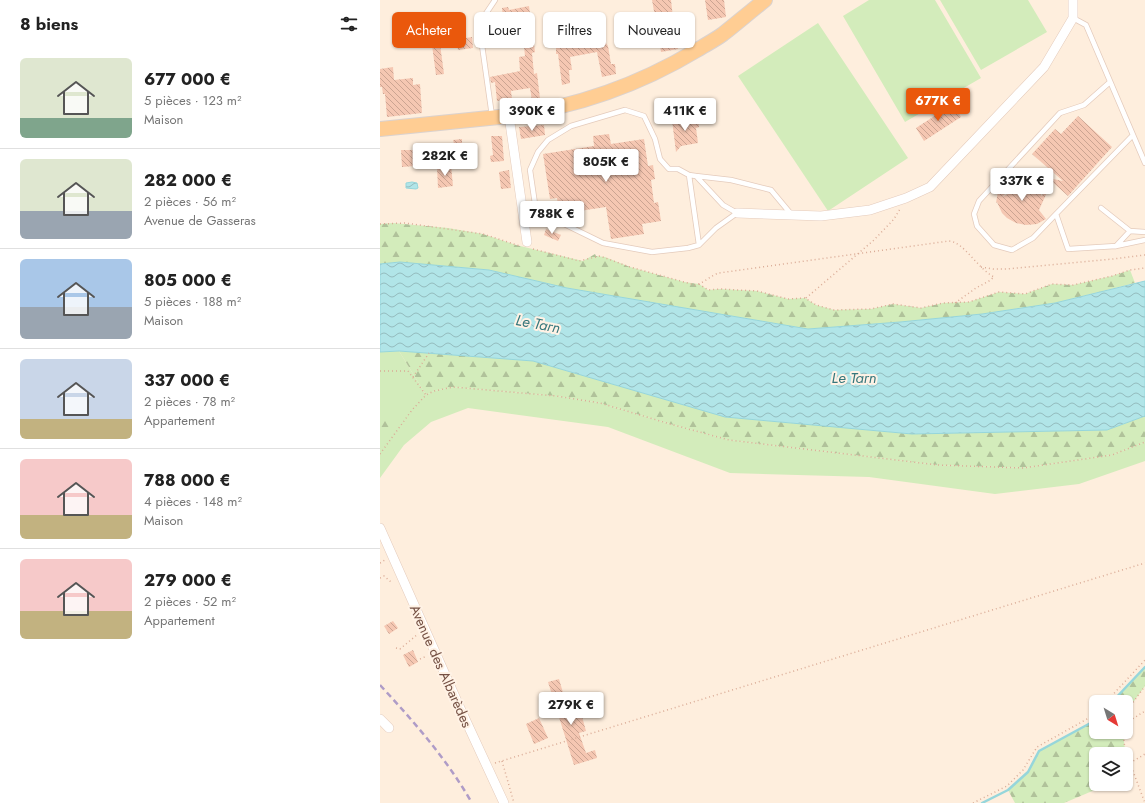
<!DOCTYPE html>
<html lang="fr">
<head>
<meta charset="utf-8">
<style>
  body { margin:0; font-family:Jost,sans-serif; background:#f6f6f6; color:#222; height:100vh; display:flex; flex-direction:column; font-size:15px; white-space:nowrap }
  * { box-sizing:border-box; margin:0 }
  p { font-size:13px; color:#767676 }
  .icon { flex:none; width:22px; height:22px; fill:none; stroke:currentColor; stroke-width:2; stroke-linecap:round; stroke-linejoin:round }
  .map { position:relative; flex:1; overflow:hidden }
  .side { display:flex; flex-direction:column; background:#fff; width:380px }
  .side>* { flex:none }
  .top-card { position:absolute; left:12px; top:12px; width:380px; height:36px; display:flex; gap:8px }
  .needle { width:26px; rotate:142deg }
  .buttons { position:absolute; left:709px; top:695px; display:grid; gap:8px }
  .buttons a { display:grid; place-items:center; width:44px; height:44px; border-radius:6px; background:#fff; box-shadow:0 1px 3px #0004; font-size:20px }
  .price { position:absolute; translate:-50% -34px; padding:0 9px; border-radius:4px; background:#fff; color:#222; font-size:13px; line-height:26px; filter:drop-shadow(0 1px 2px #0008) }
  .price::after { content:''; position:absolute; left:50%; top:24px; width:12px; height:9px; margin-left:-6px; background:inherit; clip-path:polygon(0 0,100% 0,50% 100%) }
  .price.current { background:#ea580c; color:#fff }
  ul { padding:0; list-style:none }
  li { display:flex; align-items:center; gap:12px; height:100px; padding:0 20px }
  li+li { border-top:1px solid #e0e0e0 }
  li span { display:grid; place-items:center; flex:none; width:112px; height:80px; border-radius:6px; color:#555 }
  li>.icon { margin-inline-start:auto }
  span .icon { width:48px; height:48px; fill:#fffc; stroke-width:1 }
  li b { font-size:17px }
  h2 { display:flex; justify-content:space-between; align-items:center; height:48px; padding:0 20px; font-size:17px }
  .pill { padding:0 14px; border-radius:6px; background:#fff; box-shadow:0 1px 3px #0004; font-size:14px; line-height:36px }
  .pill.current { background:#ea580c; color:#fff }
  main { display:flex; flex:1; min-height:0 }
  .map>svg:first-child { display:block }
  .green { fill:#d3ecbb }
  .forest { fill:url(#forest-firs) }
  .water { fill:url(#water-waves); stroke:#96d6db }
  .lines { fill:none; stroke-linecap:round; stroke-linejoin:round }
  .stream { stroke:#96d6db; stroke-width:2.5 }
  .building { fill:url(#building-back-hatch) }
  .service-casing { stroke:#e4cbbc; stroke-width:6 }
  .minor-casing { stroke:#e4cbbc; stroke-width:10 }
  .primary-casing { stroke:#dbd2ce; stroke-width:16 }
  .path { stroke:#daab96; stroke-width:1.5; stroke-dasharray:1 3; stroke-linecap:butt }
  .service { stroke:#fff; stroke-width:4.5 }
  .minor { stroke:#fff; stroke-width:9 }
  .primary { stroke:#ffcd93; stroke-width:14 }
  .rail { stroke:#af9cc7; stroke-width:2.5; stroke-dasharray:6 4; stroke-linecap:butt }
  .labels { text-anchor:middle; stroke-width:4; stroke-linejoin:round; paint-order:stroke }
  .street-label { font-size:14px; fill:#755144; stroke:#fff2e5 }
  .water-label { font-size:15px; font-style:italic; fill:#37777c; stroke:#fff2e5 }
</style>
</head>
<body>
<main>
<section class="side">
<h2>8 biens<svg class="icon" aria-label="filters" viewBox="0 0 24 24"><path d="M4 7h16M4 17h16"/><circle cx="9" cy="7" r="2"/><circle cx="15" cy="17" r="2"/></svg></h2>
<ul>
<li><span style="background:linear-gradient(#dfe7d0 75%,#7fa58c 0)"><svg class="icon" aria-label="home" viewBox="0 0 24 24"><path d="M3 11l9-7 9 7M6 9v11h12V9"/></svg></span><div><b>677 000 €</b><p>5 pièces · 123 m²</p><p>Maison</p></div></li>
<li><span style="background:linear-gradient(#dfe7d0 65%,#9aa5b1 0)"><svg class="icon" aria-label="home" viewBox="0 0 24 24"><path d="M3 11l9-7 9 7M6 9v11h12V9"/></svg></span><div><b>282 000 €</b><p>2 pièces · 56 m²</p><p>Avenue de Gasseras</p></div></li>
<li><span style="background:linear-gradient(#a9c7e8 60%,#9aa5b1 0)"><svg class="icon" aria-label="home" viewBox="0 0 24 24"><path d="M3 11l9-7 9 7M6 9v11h12V9"/></svg></span><div><b>805 000 €</b><p>5 pièces · 188 m²</p><p>Maison</p></div></li>
<li><span style="background:linear-gradient(#c9d6e8 75%,#c2b280 0)"><svg class="icon" aria-label="home" viewBox="0 0 24 24"><path d="M3 11l9-7 9 7M6 9v11h12V9"/></svg></span><div><b>337 000 €</b><p>2 pièces · 78 m²</p><p>Appartement</p></div></li>
<li><span style="background:linear-gradient(#f6c9c9 70%,#c2b280 0)"><svg class="icon" aria-label="home" viewBox="0 0 24 24"><path d="M3 11l9-7 9 7M6 9v11h12V9"/></svg></span><div><b>788 000 €</b><p>4 pièces · 148 m²</p><p>Maison</p></div></li>
<li><span style="background:linear-gradient(#f6c9c9 65%,#c2b280 0)"><svg class="icon" aria-label="home" viewBox="0 0 24 24"><path d="M3 11l9-7 9 7M6 9v11h12V9"/></svg></span><div><b>279 000 €</b><p>2 pièces · 52 m²</p><p>Appartement</p></div></li>
</ul>
</section>
<div class="map">
<svg width="765" height="803" viewBox="0 0 765 803">
  <defs>
    <pattern id="forest-firs" width="22" height="20" patternUnits="userSpaceOnUse"><rect width="22" height="20" fill="#d3ecbb"/><path d="M5 1l3.5 6h-7zM16 11l3.5 6h-7z" fill="#b0c29a"/></pattern>
    <pattern id="water-waves" width="16" height="10" patternUnits="userSpaceOnUse"><rect width="16" height="10" fill="#b1e5e8"/><path d="M0 5q4-4 8 0t8 0" fill="none" stroke="#95bcbe"/></pattern>
    <pattern id="building-back-hatch" width="6" height="6" patternUnits="userSpaceOnUse"><rect width="6" height="6" fill="#f5c7b2"/><path d="M-1 5l2 2M0 0l6 6M5-1l2 2" fill="none" stroke="#cba492"/></pattern>
  </defs>
  <rect width="100%" height="100%" fill="#feeedd"/>
  <path class="green" d="M489,0H555L601,78L525,122L463,16Z
    M560,0H648L667,32L601,70Z
    M438,23L528,158L448,211L358,76Z
    M19,351L46,395L54,391L73,387L176,396L220,403L290,424L349,440L558,465L643,468L732,455L765,442V461L699,484L615,494L489,477L350,473L228,427L88,408L51,422L24,445L0,478V352Z"/>
  <path class="forest" d="M13,223L68,228L103,234L136,245L203,261L215,254L216,256L225,257L250,267L304,282L319,284L328,290L340,289L377,291L408,299L425,298L436,305L454,310L491,309L513,304L541,308L563,303L589,302L619,292L645,294L672,284L693,285L732,276L750,270L755,283L675,303L602,314L520,322L428,329L187,288L109,270L20,262L0,264V224Z
    M19,351L153,361L345,417L532,434L727,430L765,416V442L732,455L643,468L558,465L349,440L290,424L220,403L176,396L73,387L54,391L46,395Z
    M10,415L13,425L0,443V421Z
    M765,667V686L746,712V702H732Z
    M716,720V732H743L745,750L753,773L746,777V754H716V784H729L684,803H635L628,790L648,772L659,751Z"/>
  <path class="water" d="M32,182L37,183L38,188L36,189L26,188V183Z
    M20,262L109,270L187,288L428,329L520,322L602,314L675,303L765,281V416L727,430L532,434L345,417L153,361L19,351L0,352V264Z"/>
  <g class="lines">
    <path class="stream" d="M732,702L765,667
      M602,803L628,790L648,772L659,751L716,720"/>
  </g>
  <path class="building" d="M272,0H291L293,18L276,22Z
    M325,0H344L346,17L328,20Z
    M149,6L155,52L152,53L154,74L157,73L160,99L152,101L150,88L131,91L132,99L117,101L115,82L111,83L110,77L140,71L139,57L145,56L143,37L125,40V36L110,39L109,32L124,29L122,8L128,7L129,10Z
    M222,28L226,43L228,46L231,64H235L236,74L222,77L217,52L190,57L192,70H189L190,83L182,85L178,54H176V46L188,44V36L215,34L214,31Z
    M85,29L86,38L92,37L93,48L78,50L75,30Z
    M296,36L298,49L281,52L279,39Z
    M60,44L64,74L56,75L52,45Z
    M13,67L14,80L33,78V85L40,84L42,113L7,117L5,94H3L2,87H0V69Z
    M573,104L581,117L544,141L536,128Z
    M314,116V119H318L319,127L316,128L318,143L301,146L296,152L292,120Z
    M698,116L732,147L688,196L668,178L683,181L652,154L675,129L681,134Z
    M164,125L165,135L141,139L139,127Z
    M229,134L231,144L264,139L268,166L273,165L275,179L271,180L274,203L278,202L281,221L262,224L264,234L231,239L226,207L179,214L177,198L170,199L163,154L214,146L213,136Z
    M111,136H122L124,161L111,162L110,156L113,155Z
    M82,139V146L89,145L91,157L83,158V164H81L79,158L74,159L72,147H75L73,140Z
    M21,150H34L35,166L22,167Z
    M71,165L73,186L58,188L57,167Z
    M129,170L131,188L121,189L119,172Z
    M662,176L661,196L669,188L659,210L666,219L657,224L646,225L636,223L627,218L622,213L617,202L616,203L619,185L624,179L633,186L622,197Z
    M157,209L160,210L162,221L152,223L150,210Z
    M166,229L181,235L178,241L164,235Z
    M13,621L18,628L9,634L4,626Z
    M33,650L38,662L29,667L23,655Z
    M179,679L189,713L200,709L206,731L199,733L206,753L215,750L217,758L194,765L168,682Z
    M159,718L168,738L154,744L146,724Z"/>
  <g class="lines">
    <g class="service-casing">
      <path id="service" d="M693,18L706,25L765,163
        M245,110L264,116L275,139L280,159L289,169H298L309,175L316,176L343,205L357,213L336,228L319,245L308,248L272,252L223,243L182,223L166,208L155,204L150,170L158,152L168,140L191,126Z
        M112,116L99,24L115,0
        M753,135L676,214L688,249L736,246L765,240
        M309,175L319,245
        M316,176L351,180L391,190L411,214
        M721,208L750,231L765,232
        M676,214L653,238L632,250L614,245L597,226L594,214L599,201L680,113L704,105L730,82
        M736,246L750,231"/>
    </g>
    <g class="minor-casing">
      <path id="minor" d="M129,116L147,242
        M357,213L441,216L490,210L526,198L550,187L664,67L693,18V0
        M0,528L80,708L124,803
        M0,719L9,728"/>
    </g>
    <g class="primary-casing">
      <path id="primary" d="M0,129L129,116C196,107 259,85 317,50C325,45 335,40 343,34C357,23 371,11 385,0"/>
    </g>
    <path class="path" d="M0,224L25,223L103,234L140,246
      M153,249L199,261L220,256L250,267L315,285C323,284 331,275 339,273L569,241C584,242 598,269 614,277L609,281L596,288L575,303
      M601,267L613,269H627L733,259L765,255
      M319,284L328,290L340,289L377,291L408,299L425,298L436,305L454,310L491,309L513,304L541,308L563,303L589,302L619,292L645,294L672,284L693,285L732,276L750,270L765,268
      M426,298L494,240L514,219L520,209
      M0,371H28L46,395
      M33,377L49,353
      M0,454L32,410L46,395L54,391L73,387L176,396L220,403L290,424L349,440L558,465L643,468L732,455L765,442
      M0,563L5,560
      M0,578L4,576L11,582L13,581
      M16,648L20,649L38,634
      M40,659L47,656
      M726,702L765,660
      M746,712L765,686
      M746,723L765,711
      M743,732L745,750L765,803
      M122,761L134,803
      M115,763L765,563
      M750,763L765,754
      M593,803L627,786L643,770L657,747L716,714"/>
    <use href="#service" class="service"/>
    <use href="#minor" class="minor"/>
    <use href="#primary" class="primary"/>
    <path class="rail" d="M0,685C35,723 66,758 92,803"/>
  </g>
  <g class="labels">
    <g class="street-label">
      <text transform="translate(61 666) rotate(66)" y="5">Avenue des Albarèdes</text>
    </g>
    <g class="water-label">
      <text transform="translate(158 324) rotate(11)" y="5">Le Tarn</text>
      <text x="474" y="383">Le Tarn</text>
    </g>
  </g>
</svg>
<div class="buttons">
<a><svg class="needle" viewBox="-14 -14 28 28"><path d="M0-13l5 13h-10z" fill="#e53935"/><path d="M0 13l5-13h-10z" fill="#767676"/></svg></a>
<a><svg class="icon" aria-label="layers" viewBox="0 0 24 24"><path d="M12 4l9 5-9 5-9-5zM3 14l9 5 9-5"/></svg></a>
</div>
<b class="price current" style="left:558px;top:122px">677K €</b>
<b class="price" style="left:152px;top:132px">390K €</b>
<b class="price" style="left:305px;top:132px">411K €</b>
<b class="price" style="left:65px;top:177px">282K €</b>
<b class="price" style="left:226px;top:183px">805K €</b>
<b class="price" style="left:642px;top:202px">337K €</b>
<b class="price" style="left:172px;top:235px">788K €</b>
<b class="price" style="left:191px;top:726px">279K €</b>
<div class="top-card">
<a class="pill current">Acheter</a>
<a class="pill">Louer</a>
<a class="pill">Filtres</a>
<a class="pill">Nouveau</a>
</div>
</div>
</main>
</body>
</html>
